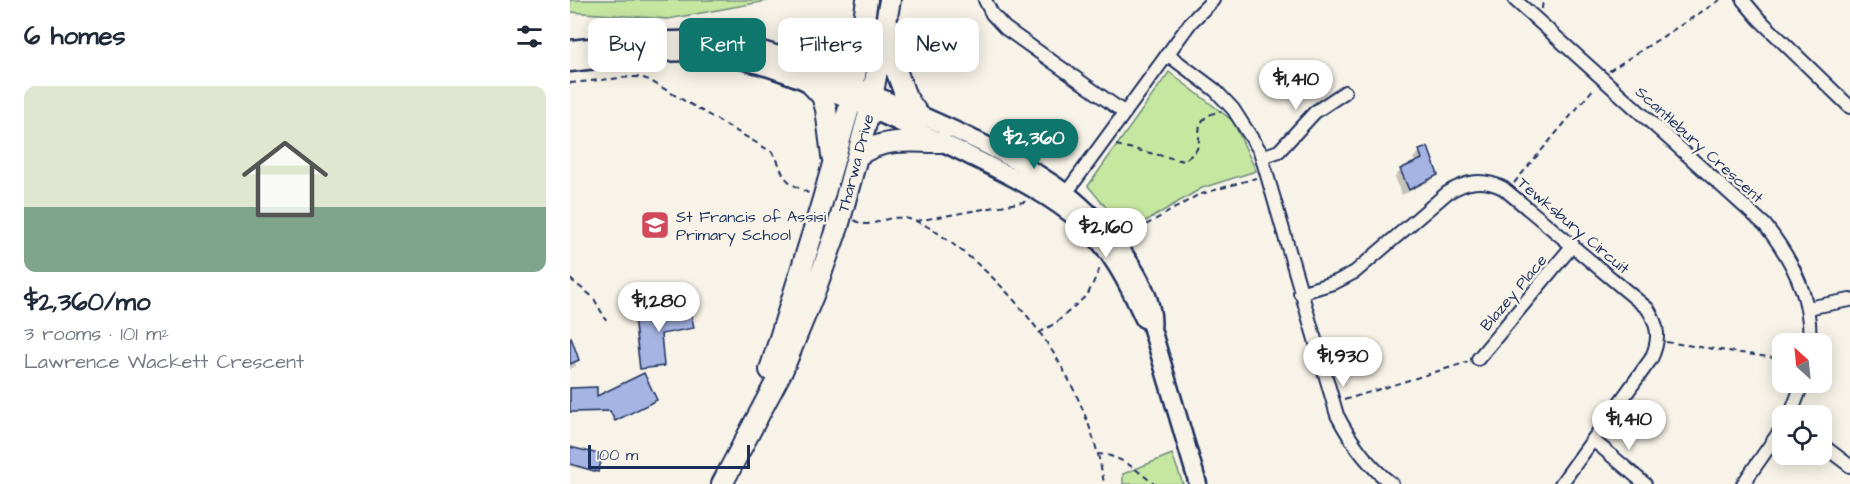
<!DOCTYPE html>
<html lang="en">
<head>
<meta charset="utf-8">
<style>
  body { margin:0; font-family:"Architects Daughter",sans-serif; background:#f6f6f7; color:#1f2937; height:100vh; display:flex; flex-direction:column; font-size:22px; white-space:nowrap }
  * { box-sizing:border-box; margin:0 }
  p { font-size:20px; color:#747a83 }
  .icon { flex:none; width:33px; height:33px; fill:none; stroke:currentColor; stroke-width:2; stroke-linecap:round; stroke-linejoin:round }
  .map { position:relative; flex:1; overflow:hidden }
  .side { display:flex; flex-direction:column; background:#fff; width:570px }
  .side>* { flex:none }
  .hud { position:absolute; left:18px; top:18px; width:570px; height:54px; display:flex; gap:12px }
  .needle { width:39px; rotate:333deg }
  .controls { position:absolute; left:1202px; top:333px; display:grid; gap:12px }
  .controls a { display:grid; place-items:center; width:60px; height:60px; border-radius:12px; background:#fff; box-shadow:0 3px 15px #0003; font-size:30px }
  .scale { position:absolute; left:18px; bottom:15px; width:162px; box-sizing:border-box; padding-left:6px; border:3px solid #1b2f5e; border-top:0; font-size:16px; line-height:21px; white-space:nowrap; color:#1b2f5e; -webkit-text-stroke:4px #f7f3e8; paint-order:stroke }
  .price { position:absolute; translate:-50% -51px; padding:0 14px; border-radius:21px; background:#fff; color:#222; font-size:20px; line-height:39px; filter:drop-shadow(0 2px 3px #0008) }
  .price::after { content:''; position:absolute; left:50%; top:36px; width:18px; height:14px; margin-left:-9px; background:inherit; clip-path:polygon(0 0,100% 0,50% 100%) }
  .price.on { background:#0f766e; color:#fff }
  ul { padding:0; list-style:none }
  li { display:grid; align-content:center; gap:12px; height:318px; padding:0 24px }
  li span { display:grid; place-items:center; height:186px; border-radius:12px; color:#555 }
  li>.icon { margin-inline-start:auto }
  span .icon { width:108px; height:108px; fill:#fffc; stroke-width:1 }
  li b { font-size:26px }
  h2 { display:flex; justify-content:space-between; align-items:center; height:72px; padding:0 24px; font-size:26px }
  .pill { padding:0 21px; border-radius:12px; background:#fff; box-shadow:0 3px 15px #0003; font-size:21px; line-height:54px }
  .pill.on { background:#0f766e; color:#fff }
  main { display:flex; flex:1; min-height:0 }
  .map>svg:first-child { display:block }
  .green { fill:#c6e7a0; stroke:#708b7f; stroke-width:1.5 }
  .shadow { fill:#0003 }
  .building { fill:#a5b4e3; stroke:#1b2f5e; stroke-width:1.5 }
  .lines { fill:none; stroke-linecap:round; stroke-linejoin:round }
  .street-casing { stroke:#1b2f5e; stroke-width:16 }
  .secondary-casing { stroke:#1b2f5e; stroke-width:21 }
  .primary-casing { stroke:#1b2f5e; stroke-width:24 }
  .path { stroke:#1b2f5e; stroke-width:2; stroke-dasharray:6 4.5; stroke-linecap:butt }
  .street { stroke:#f7f3e8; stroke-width:12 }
  .secondary { stroke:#f7f3e8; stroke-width:16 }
  .primary { stroke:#f7f3e8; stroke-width:20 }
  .primary-bridge-casing { stroke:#1b2f5e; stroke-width:24; stroke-linecap:butt }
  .primary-bridge { stroke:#f7f3e8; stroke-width:20 }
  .labels { text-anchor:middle; stroke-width:5; stroke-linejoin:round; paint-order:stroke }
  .street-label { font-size:16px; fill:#1b2f5e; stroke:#f7f3e8 }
  .poi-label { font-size:16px; fill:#1b2f5e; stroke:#f7f3e8; text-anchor:start }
</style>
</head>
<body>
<main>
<section class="side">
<h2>6 homes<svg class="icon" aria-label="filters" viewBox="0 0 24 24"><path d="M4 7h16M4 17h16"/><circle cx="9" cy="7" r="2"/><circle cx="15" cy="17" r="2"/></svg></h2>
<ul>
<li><span style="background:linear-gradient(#dfe7d0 65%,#7fa58c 0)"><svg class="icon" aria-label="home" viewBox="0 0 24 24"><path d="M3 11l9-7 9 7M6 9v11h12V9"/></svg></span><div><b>$2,360/mo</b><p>3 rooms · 101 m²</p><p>Lawrence Wackett Crescent</p></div></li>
</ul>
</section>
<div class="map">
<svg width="1280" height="484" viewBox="0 0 1280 484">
  <rect width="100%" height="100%" fill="#f7f3e8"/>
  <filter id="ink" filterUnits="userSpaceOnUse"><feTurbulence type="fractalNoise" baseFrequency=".0167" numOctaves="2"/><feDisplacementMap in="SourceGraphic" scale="12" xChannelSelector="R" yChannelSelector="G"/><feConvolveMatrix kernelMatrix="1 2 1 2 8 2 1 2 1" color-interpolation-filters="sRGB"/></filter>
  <g filter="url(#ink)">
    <path class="green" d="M0,0H202L98,19L0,12Z
      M599,72L663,121L686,171L632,188L557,232L518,186Z
      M602,454L613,484H553V474Z"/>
    <path class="shadow" d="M850,152L866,175L860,181L832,195L825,177L831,170L846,164L843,158Z
      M98,309L122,327L89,335L93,365L69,370L63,319L97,314Z
      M0,344L6,366L0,369Z
      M0,389L26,399L84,401L44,421L39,412L0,413Z
      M0,448L27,471L26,472L0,466Z"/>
    <path class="building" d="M858,147L868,175L839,190L830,169L852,159L849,150Z
      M119,304L124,328L91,334L94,366L70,369L64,316L99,312L98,308Z
      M1,337L9,360L0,364V338Z
      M74,373L87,400L45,421L40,411L0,412V388L27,387V396Z
      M0,447L33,455L28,472L0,464Z"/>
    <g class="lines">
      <g class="street-casing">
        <path id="street" d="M415,0L422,14L435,28L555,113
          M945,0L1195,225C1222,259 1243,299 1239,344
          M1173,0L1189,19L1280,107
          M597,54L645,90L663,109L690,151L767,415C781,442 798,466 822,484
          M692,157L709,151L745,112L775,92
          M491,200L621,22L643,0
          M730,293L766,282L785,272L877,193C896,181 913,178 933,188L1078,309C1089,327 1090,340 1081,359L991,484
          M1237,308L1280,300
          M908,359L1003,245
          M1220,416L1233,382
          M1023,440L1075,484
          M1251,444L1280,466
          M1173,484L1212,428"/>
      </g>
      <g class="secondary-casing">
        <path id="secondary" d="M0,49C52,44 107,35 159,43C213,51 262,76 312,98C374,125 444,154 497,194C530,219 588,285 582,329L628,484
          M0,63C43,59 98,48 140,54C188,61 229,78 273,97C313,115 353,133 392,152C434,173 478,193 513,224C541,250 558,284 574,319"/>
      </g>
      <g class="primary-casing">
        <path id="primary" d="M322,29L326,70L336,97L347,113
          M214,56C243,54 270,57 293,35
          M239,82L252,96L256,109L262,156
          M289,155C314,137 341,142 371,142
          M255,192L281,101L297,0
          M275,201L300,109L320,0
          M200,370L248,216
          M152,484L213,369L244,293L268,227"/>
      </g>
      <path class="path" d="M972,9L973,0
        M1039,71L1150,0
        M0,83L61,77H70L79,80L202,152C208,159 209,166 213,174C218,184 231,189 240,194
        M546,145L614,161C617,158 622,155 625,152C636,138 617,119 651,111
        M944,183L1025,87
        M284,220C299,229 308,220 323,218C332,217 342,219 350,223C364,229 376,239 388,248C461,303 520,393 534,484
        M346,221L459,201
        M559,237L574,226L628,195L686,178
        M0,279L23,297L36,320
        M469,333L487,322L518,294L531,266
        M1096,342L1212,359
        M774,400L898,362
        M527,454C549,454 568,471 584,484"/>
      <use href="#street" class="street"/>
      <use href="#secondary" class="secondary"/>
      <use href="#primary" class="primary"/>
      <g class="primary-bridge-casing">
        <path id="primary-bridge" d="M248,216L255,192
          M268,227L275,201"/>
      </g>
      <use href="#primary-bridge" class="primary-bridge"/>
    </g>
  </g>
  <defs>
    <g id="school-square" transform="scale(1.5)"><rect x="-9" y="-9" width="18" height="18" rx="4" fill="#d1495b" stroke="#f7f3e8"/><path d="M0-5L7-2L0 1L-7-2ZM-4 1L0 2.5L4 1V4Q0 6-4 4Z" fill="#fff"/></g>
  </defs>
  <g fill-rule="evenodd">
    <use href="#school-square" x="85" y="225"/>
  </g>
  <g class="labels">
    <g class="street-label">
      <text transform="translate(1130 144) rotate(42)" y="6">Scantlebury Crescent</text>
      <text transform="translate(285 163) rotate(-75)" y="6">Tharwa Drive</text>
      <text transform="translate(1004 225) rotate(40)" y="6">Tewksbury Circuit</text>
      <text transform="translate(943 292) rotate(-50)" y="6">Blazey Place</text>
    </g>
    <g class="poi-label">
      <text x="106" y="222">St Francis of Assisi<tspan x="106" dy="18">Primary School</tspan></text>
    </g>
  </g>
</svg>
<div class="controls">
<a><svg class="needle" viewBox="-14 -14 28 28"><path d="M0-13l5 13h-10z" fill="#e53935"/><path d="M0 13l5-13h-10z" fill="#747a83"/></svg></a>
<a><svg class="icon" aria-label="locate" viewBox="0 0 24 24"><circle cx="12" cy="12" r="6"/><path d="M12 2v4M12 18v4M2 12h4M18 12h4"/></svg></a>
</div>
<div class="scale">100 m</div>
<b class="price" style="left:726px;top:111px">$1,410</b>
<b class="price on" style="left:464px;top:170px">$2,360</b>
<b class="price" style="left:536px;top:259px">$2,160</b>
<b class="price" style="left:89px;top:333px">$1,280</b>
<b class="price" style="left:773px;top:388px">$1,930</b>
<b class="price" style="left:1059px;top:451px">$1,410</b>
<div class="hud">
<a class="pill">Buy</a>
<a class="pill on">Rent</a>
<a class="pill">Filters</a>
<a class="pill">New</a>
</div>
</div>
</main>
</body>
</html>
